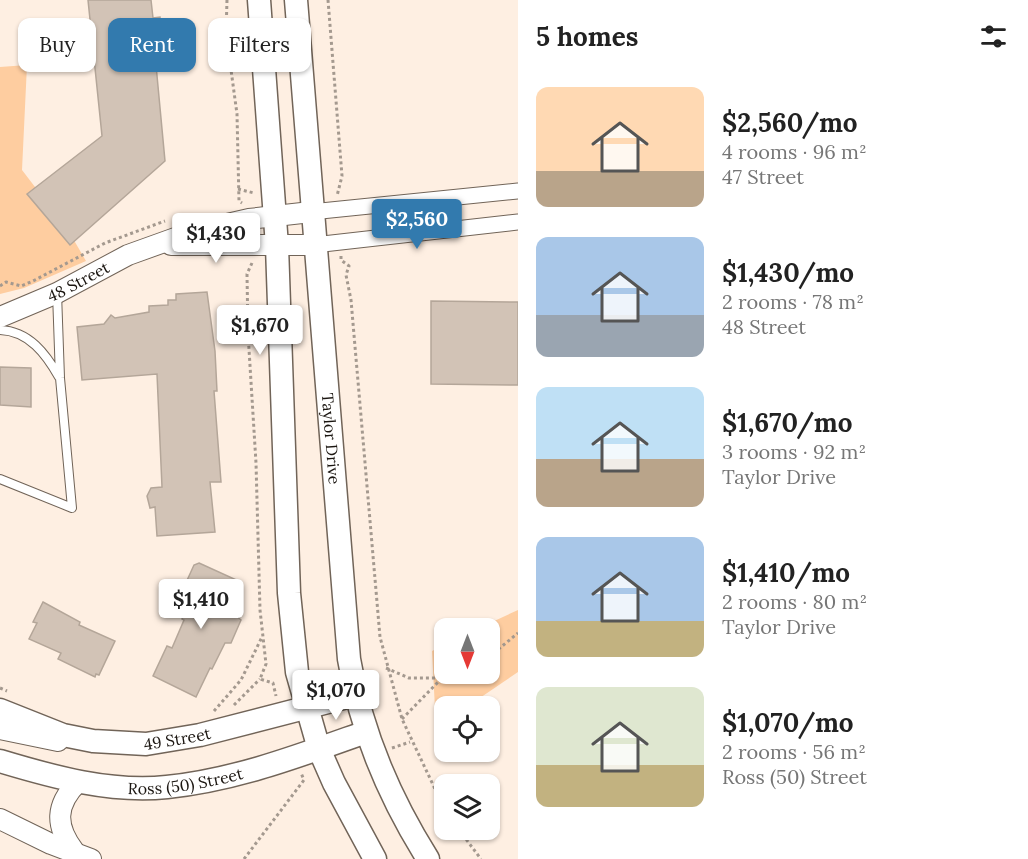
<!DOCTYPE html>
<html lang="en">
<head>
<meta charset="utf-8">
<style>
  body { margin:0; font-family:Lora,serif; background:#f2f2f2; color:#222; height:100vh; display:flex; flex-direction:column; font-size:22px; white-space:nowrap }
  * { box-sizing:border-box; margin:0 }
  p { font-size:20px; color:#767676 }
  .icon { flex:none; width:33px; height:33px; fill:none; stroke:currentColor; stroke-width:2; stroke-linecap:round; stroke-linejoin:round }
  .map { position:relative; flex:1; overflow:hidden }
  .sheet { display:flex; flex-direction:column; background:#fff; width:510px }
  .sheet>* { flex:none }
  .banner { position:absolute; left:18px; top:18px; width:410px; height:54px; display:flex; gap:12px }
  .needle { width:39px; rotate:180deg }
  .controls { position:absolute; left:434px; top:618px; display:grid; gap:12px }
  .controls a { display:grid; place-items:center; width:66px; height:66px; border-radius:12px; background:#fff; box-shadow:0 2px 4px #0004; font-size:30px }
  .price { position:absolute; translate:-50% -51px; padding:0 14px; border-radius:6px; background:#fff; color:#222; font-size:20px; line-height:39px; filter:drop-shadow(0 2px 3px #0008) }
  .price::after { content:''; position:absolute; left:50%; top:36px; width:18px; height:14px; margin-left:-9px; background:inherit; clip-path:polygon(0 0,100% 0,50% 100%) }
  .price.active { background:#327aae; color:#fff }
  ul { padding:0; list-style:none }
  li { display:flex; align-items:center; gap:18px; height:150px; padding:0 18px }
  li span { display:grid; place-items:center; flex:none; width:168px; height:120px; border-radius:12px; color:#555 }
  li>.icon { margin-inline-start:auto }
  span .icon { width:72px; height:72px; fill:#fffc; stroke-width:1 }
  li b { font-size:26px }
  h2 { display:flex; justify-content:space-between; align-items:center; height:72px; padding:0 18px; font-size:26px }
  .pill { padding:0 21px; border-radius:12px; background:#fff; box-shadow:0 2px 4px #0004; font-size:21px; line-height:54px }
  .pill.active { background:#327aae; color:#fff }
  main { display:flex; flex:1; min-height:0 }
  .map>svg:first-child { display:block }
  .green { fill:#fecda0 }
  .building { fill:#d2c3b6; stroke:#b4a699; stroke-width:1.5 }
  .lines { fill:none; stroke-linecap:round; stroke-linejoin:round }
  .service-casing { stroke:#716458; stroke-width:10 }
  .minor-casing { stroke:#716458; stroke-width:17 }
  .tertiary-casing { stroke:#716458; stroke-width:22 }
  .secondary-casing { stroke:#716458; stroke-width:25 }
  .path { stroke:#a4998f; stroke-width:3; stroke-dasharray:3 3; stroke-linecap:butt }
  .service { stroke:#fff; stroke-width:8 }
  .minor { stroke:#fff; stroke-width:15 }
  .tertiary { stroke:#fff; stroke-width:20 }
  .secondary { stroke:#fff; stroke-width:22 }
  .labels { text-anchor:middle; stroke-width:4.5; stroke-linejoin:round; paint-order:stroke }
  .street-label { font-size:16px; fill:#1b1611; stroke:#fff }
</style>
</head>
<body>
<main>
<div class="map">
<svg width="518" height="859" viewBox="0 0 518 859">
  <rect width="100%" height="100%" fill="#feefe2"/>
  <path class="green" d="M27,65L22,170L68,230L86,261L24,288L0,294V67Z
    M518,610V672L468,706H444V723L436,728L432,651L444,645V674H489V628H479Z"/>
  <path class="building" d="M88,0H151L153,18L160,17L164,64L156,65L165,161L70,245L27,194L102,136Z
    M207,292L215,351L217,391H214L221,482H210L215,532L157,536L155,507L150,508L147,496L151,488L162,487L157,374L82,380L77,327L104,324L111,315L115,318L149,312V306L168,305V300H176V294Z
    M431,301L518,302V385L431,384Z
    M0,367L31,368V407L0,405Z
    M199,563L241,582L239,586H242L231,612L241,620L231,643H225L212,669L210,668L196,697L153,676L167,646L172,648L184,620L182,619L193,594L186,591L187,588L184,587L194,565Z
    M43,602L80,622L79,625L115,641L99,675L96,674L95,677L58,659L61,653L29,639L37,623L33,622Z"/>
  <g class="lines">
    <g class="service-casing">
      <path id="service" d="M0,330C29,331 46,354 59,377
        M0,479L72,508L60,378L57,293"/>
    </g>
    <g class="minor-casing">
      <path id="minor" d="M311,212L518,191
        M314,245L518,222"/>
    </g>
    <g class="tertiary-casing">
      <g id="tertiary">
        <path d="M171,245H314"/>
        <path id="s1" d="M0,317L57,293L128,255L192,232L249,219L311,212"/>
        <path d="M0,729L58,741"/>
        <path d="M0,819L51,844L91,859"/>
        <path d="M74,851C55,826 55,805 78,782"/>
      </g>
    </g>
    <g class="secondary-casing">
      <g id="secondary">
        <path d="M259,0L277,246L289,593L297,672L319,749L334,783L375,859"/>
        <path id="s2" d="M296,0L349,659C361,732 389,797 428,859"/>
        <path id="s3" d="M0,710L63,735L93,741L146,744L200,735L355,695"/>
        <path id="s4" d="M0,761C53,777 111,793 167,787C236,780 301,755 366,732"/>
      </g>
    </g>
    <path class="path" d="M227,0L226,33L237,114L239,201L242,203
      M328,0L342,176L337,196
      M238,189L254,193
      M341,256V260L349,266L346,275L351,300L380,637L402,719L444,808
      M252,263L247,274L248,333L256,463L260,610L266,664L260,679L273,683L276,696
      M0,286L6,282L21,286L33,281L105,243L165,221
      M489,657L518,633
      M386,668L409,678H440
      M0,688L7,691
      M234,705L260,679
      M214,711L241,680L262,637
      M402,719L442,678L454,674
      M392,748L410,742
      M459,830L481,859
      M244,859L304,780L301,773"/>
    <use href="#service" class="service"/>
    <use href="#minor" class="minor"/>
    <use href="#tertiary" class="tertiary"/>
    <use href="#secondary" class="secondary"/>
  </g>
  <g class="labels">
    <g class="street-label">
      <text dy="6" stroke="none"><textPath href="#s1" startOffset="86">48 Street</textPath></text>
      <text dy="6" stroke="none"><textPath href="#s2" startOffset="440">Taylor Drive</textPath></text>
      <text dy="6" stroke="none"><textPath href="#s3" startOffset="183">49 Street</textPath></text>
      <text dy="6" stroke="none"><textPath href="#s4" startOffset="189">Ross (50) Street</textPath></text>
    </g>
  </g>
</svg>
<div class="controls">
<a><svg class="needle" viewBox="-14 -14 28 28"><path d="M0-13l5 13h-10z" fill="#e53935"/><path d="M0 13l5-13h-10z" fill="#767676"/></svg></a>
<a><svg class="icon" aria-label="locate" viewBox="0 0 24 24"><circle cx="12" cy="12" r="6"/><path d="M12 2v4M12 18v4M2 12h4M18 12h4"/></svg></a>
<a><svg class="icon" aria-label="layers" viewBox="0 0 24 24"><path d="M12 4l9 5-9 5-9-5zM3 14l9 5 9-5"/></svg></a>
</div>
<b class="price active" style="left:417px;top:250px">$2,560</b>
<b class="price" style="left:216px;top:264px">$1,430</b>
<b class="price" style="left:260px;top:356px">$1,670</b>
<b class="price" style="left:201px;top:630px">$1,410</b>
<b class="price" style="left:336px;top:721px">$1,070</b>
<div class="banner">
<a class="pill">Buy</a>
<a class="pill active">Rent</a>
<a class="pill">Filters</a>
</div>
</div>
<section class="sheet">
<h2>5 homes<svg class="icon" aria-label="filters" viewBox="0 0 24 24"><path d="M4 7h16M4 17h16"/><circle cx="9" cy="7" r="2"/><circle cx="15" cy="17" r="2"/></svg></h2>
<ul>
<li><span style="background:linear-gradient(#ffd9b3 70%,#b9a48a 0)"><svg class="icon" aria-label="home" viewBox="0 0 24 24"><path d="M3 11l9-7 9 7M6 9v11h12V9"/></svg></span><div><b>$2,560/mo</b><p>4 rooms · 96 m²</p><p>47 Street</p></div></li>
<li><span style="background:linear-gradient(#a9c7e8 65%,#9aa5b1 0)"><svg class="icon" aria-label="home" viewBox="0 0 24 24"><path d="M3 11l9-7 9 7M6 9v11h12V9"/></svg></span><div><b>$1,430/mo</b><p>2 rooms · 78 m²</p><p>48 Street</p></div></li>
<li><span style="background:linear-gradient(#bfe0f5 60%,#b9a48a 0)"><svg class="icon" aria-label="home" viewBox="0 0 24 24"><path d="M3 11l9-7 9 7M6 9v11h12V9"/></svg></span><div><b>$1,670/mo</b><p>3 rooms · 92 m²</p><p>Taylor Drive</p></div></li>
<li><span style="background:linear-gradient(#a9c7e8 70%,#c2b280 0)"><svg class="icon" aria-label="home" viewBox="0 0 24 24"><path d="M3 11l9-7 9 7M6 9v11h12V9"/></svg></span><div><b>$1,410/mo</b><p>2 rooms · 80 m²</p><p>Taylor Drive</p></div></li>
<li><span style="background:linear-gradient(#dfe7d0 65%,#c2b280 0)"><svg class="icon" aria-label="home" viewBox="0 0 24 24"><path d="M3 11l9-7 9 7M6 9v11h12V9"/></svg></span><div><b>$1,070/mo</b><p>2 rooms · 56 m²</p><p>Ross (50) Street</p></div></li>
</ul>
</section>
</main>
</body>
</html>
